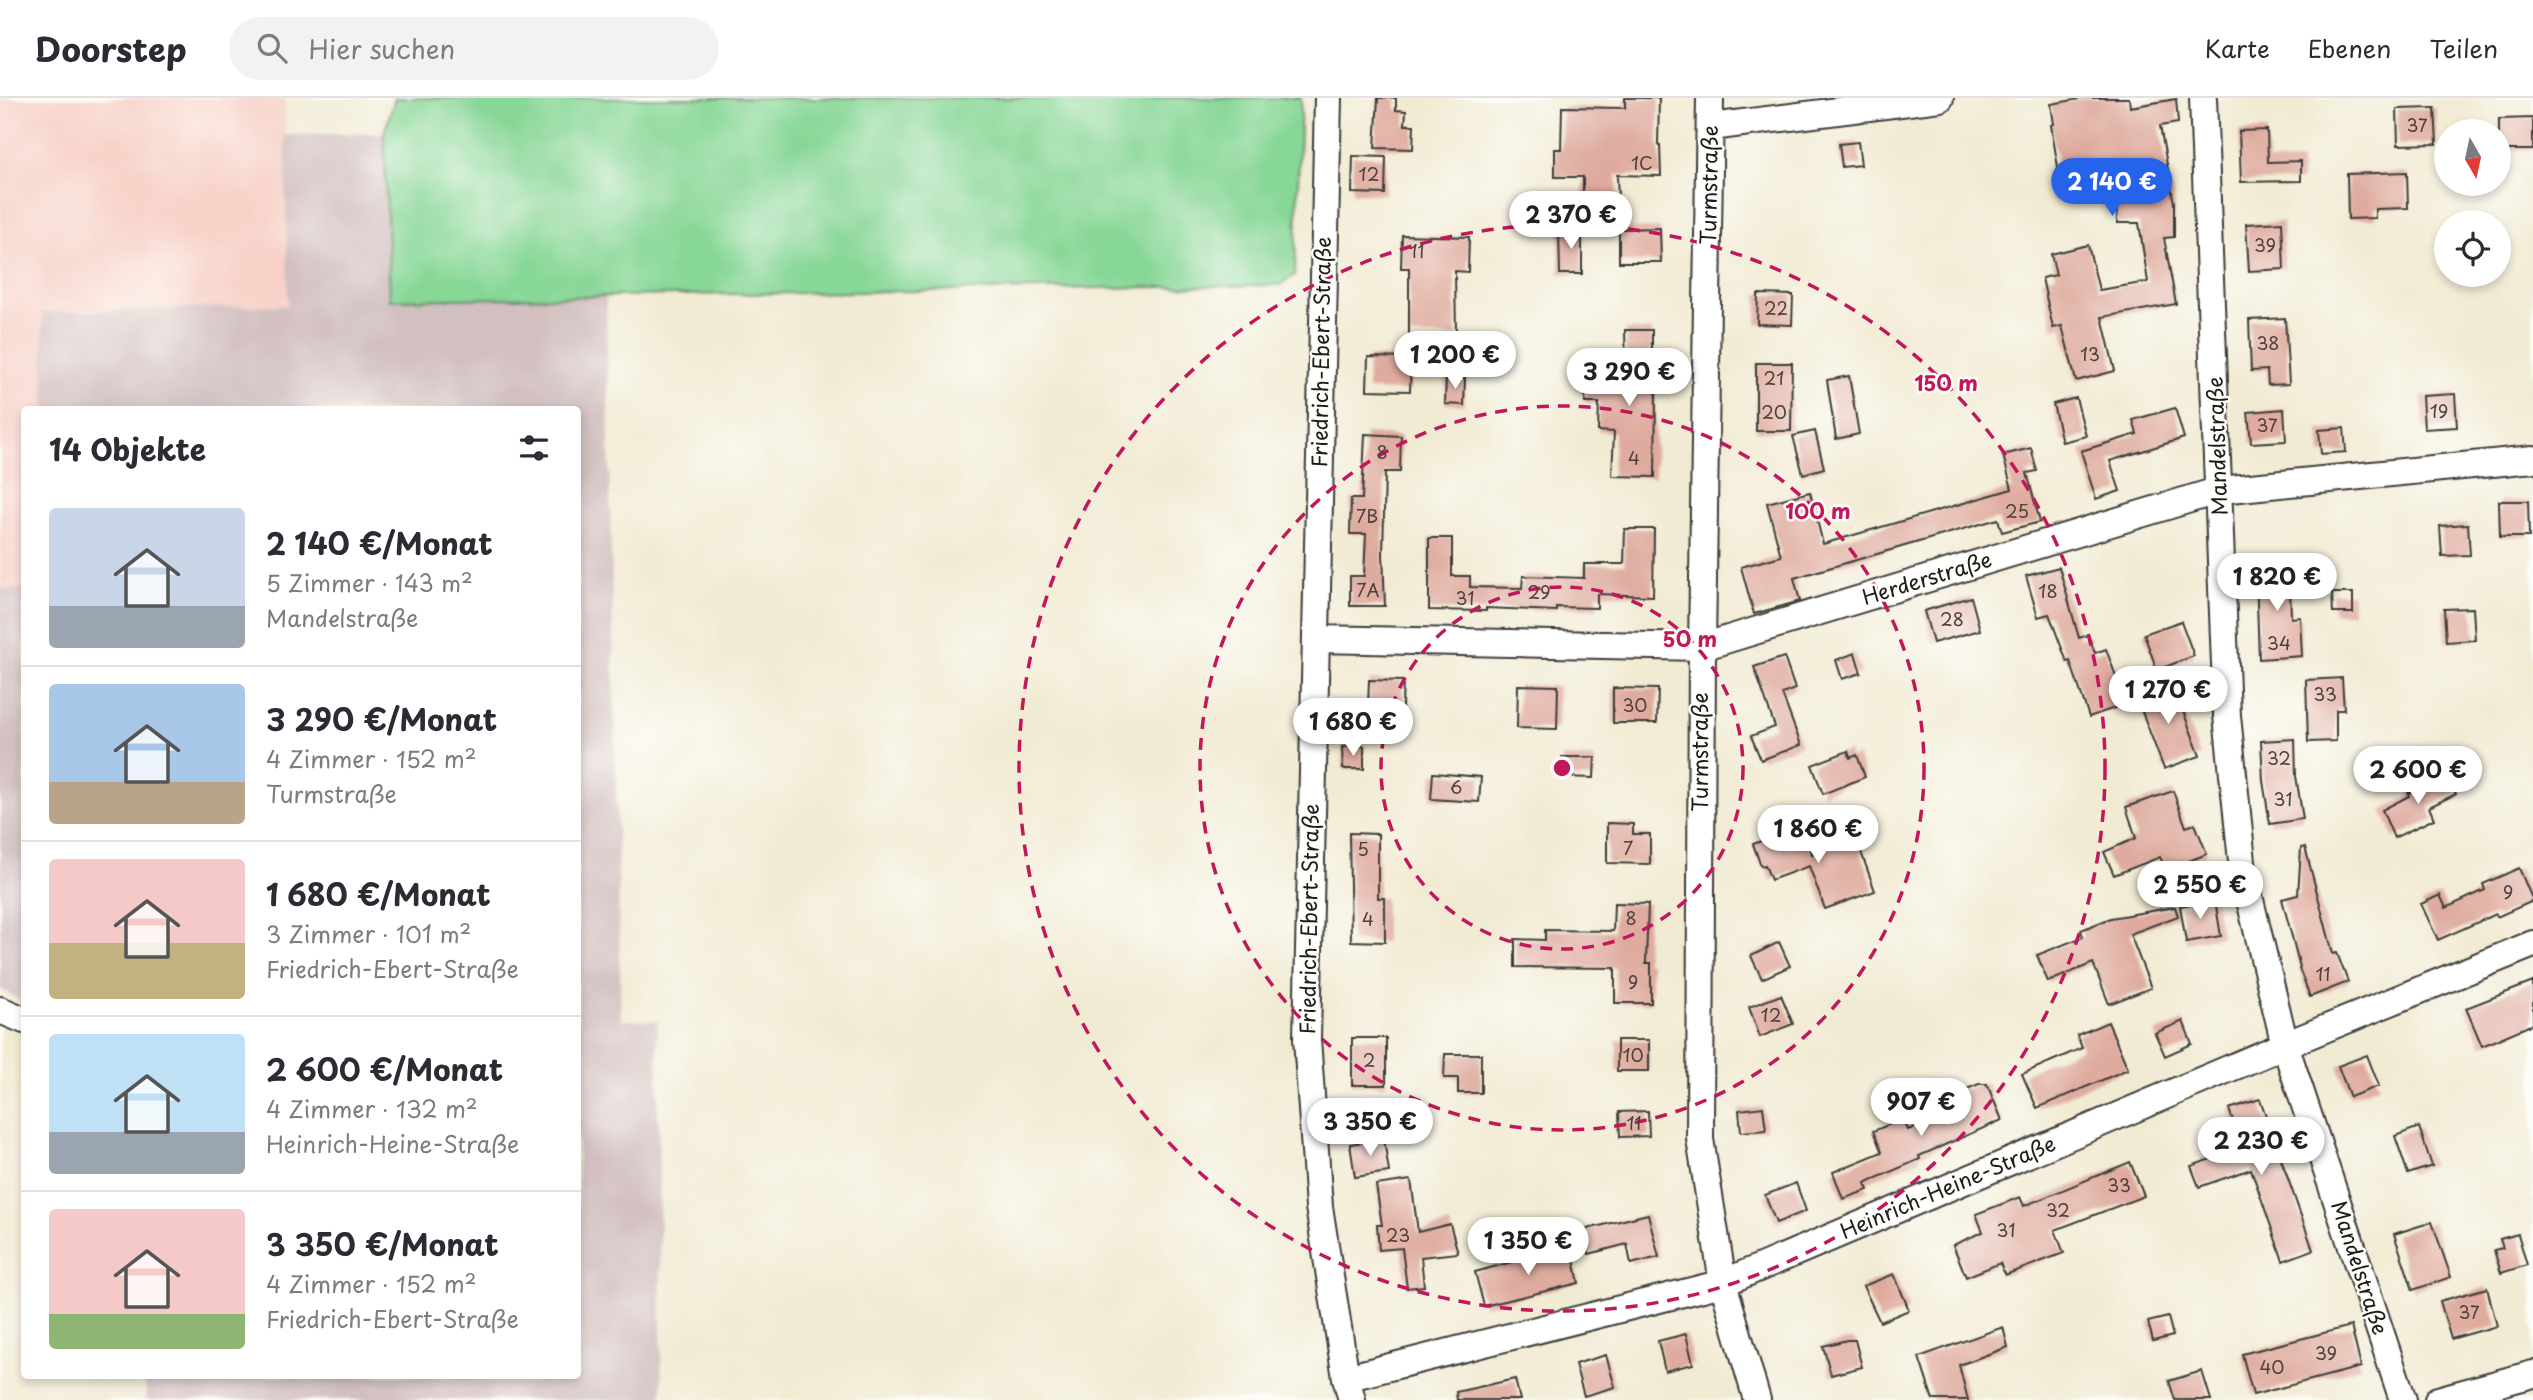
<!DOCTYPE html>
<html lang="de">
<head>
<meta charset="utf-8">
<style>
  body { margin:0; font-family:"Playpen Sans",sans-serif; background:#f2f2f3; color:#2b2b33; height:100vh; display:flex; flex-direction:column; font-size:26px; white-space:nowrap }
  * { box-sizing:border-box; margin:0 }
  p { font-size:23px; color:#7c7c81 }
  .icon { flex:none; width:38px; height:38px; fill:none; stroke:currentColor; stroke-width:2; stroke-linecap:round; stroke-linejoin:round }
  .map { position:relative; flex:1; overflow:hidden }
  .sheet { position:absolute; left:21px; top:308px; width:560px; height:973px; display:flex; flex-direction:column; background:#fff; border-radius:7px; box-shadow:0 4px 10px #0003 }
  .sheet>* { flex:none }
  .needle { width:46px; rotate:171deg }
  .tools { position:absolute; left:2434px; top:21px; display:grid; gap:14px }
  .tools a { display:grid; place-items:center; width:77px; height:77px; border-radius:50%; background:#fff; box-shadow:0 4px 10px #0003; font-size:35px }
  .price { position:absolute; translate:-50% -60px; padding:0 16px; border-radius:24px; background:#fff; color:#222; font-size:23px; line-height:46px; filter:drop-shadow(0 2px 4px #0008) }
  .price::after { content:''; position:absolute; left:50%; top:42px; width:21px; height:16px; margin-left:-10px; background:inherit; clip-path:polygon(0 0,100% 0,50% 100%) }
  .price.on { background:#2563eb; color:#fff }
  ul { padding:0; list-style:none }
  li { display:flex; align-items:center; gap:21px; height:175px; padding:0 28px }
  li+li { border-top:2px solid #e1e1e2 }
  li span { display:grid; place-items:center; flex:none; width:196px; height:140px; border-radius:7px; color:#555 }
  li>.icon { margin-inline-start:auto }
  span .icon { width:84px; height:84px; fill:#fffc; stroke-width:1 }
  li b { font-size:30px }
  h2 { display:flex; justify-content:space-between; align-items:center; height:84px; padding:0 28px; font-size:30px }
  header { display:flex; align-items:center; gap:42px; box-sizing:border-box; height:98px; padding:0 35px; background:#fff; border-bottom:2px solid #e1e1e2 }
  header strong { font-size:33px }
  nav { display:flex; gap:38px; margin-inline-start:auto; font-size:24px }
  .search { width:490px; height:63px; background:#f2f2f3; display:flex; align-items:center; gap:18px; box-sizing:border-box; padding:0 24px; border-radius:38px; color:#7c7c81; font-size:26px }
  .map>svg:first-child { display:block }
  .built { fill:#f7d1c8 }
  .industrial { fill:#d2bfc0 }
  .green { fill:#87d797; stroke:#527a5a; stroke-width:2 }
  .building { fill:#dfab9f }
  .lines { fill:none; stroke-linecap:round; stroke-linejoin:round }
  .minor-casing { stroke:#3c3b38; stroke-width:30 }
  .minor { stroke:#fff; stroke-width:26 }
  .ring { fill:none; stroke:#c2185b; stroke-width:3.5; stroke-dasharray:12 9 }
  .labels { text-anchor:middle; stroke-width:5; stroke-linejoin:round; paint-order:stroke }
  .number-label { font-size:18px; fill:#4d403d }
  .street-label { font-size:21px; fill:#1c1c1c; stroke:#fdfcf7 }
  .centre { fill:#c2185b; stroke:#fdfcf7; stroke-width:3.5 }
  .ring-label { font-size:21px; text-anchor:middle; font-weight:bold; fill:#c2185b; stroke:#fdfcf7; stroke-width:5; stroke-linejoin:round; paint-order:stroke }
</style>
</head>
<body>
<header>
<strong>Doorstep</strong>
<div class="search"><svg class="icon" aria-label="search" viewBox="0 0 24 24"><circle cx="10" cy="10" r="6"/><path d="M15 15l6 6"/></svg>Hier suchen</div>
<nav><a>Karte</a><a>Ebenen</a><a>Teilen</a></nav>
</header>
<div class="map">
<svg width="2533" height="1302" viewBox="0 0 2533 1302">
  <rect width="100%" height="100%" fill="#fdfcf7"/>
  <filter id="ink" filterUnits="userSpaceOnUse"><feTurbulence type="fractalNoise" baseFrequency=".0143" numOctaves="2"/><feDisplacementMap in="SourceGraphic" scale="14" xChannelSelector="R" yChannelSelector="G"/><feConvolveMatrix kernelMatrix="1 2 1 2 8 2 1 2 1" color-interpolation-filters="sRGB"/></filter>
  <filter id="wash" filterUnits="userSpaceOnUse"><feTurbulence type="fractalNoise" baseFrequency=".00686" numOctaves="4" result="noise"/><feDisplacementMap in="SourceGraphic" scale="28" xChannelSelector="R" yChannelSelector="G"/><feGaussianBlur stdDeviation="1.57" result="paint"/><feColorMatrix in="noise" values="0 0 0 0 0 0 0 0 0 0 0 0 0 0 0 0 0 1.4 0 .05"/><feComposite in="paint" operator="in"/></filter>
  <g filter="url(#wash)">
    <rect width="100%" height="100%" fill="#f2ebd4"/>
    <path class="built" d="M0,0H285L288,207L42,216L45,311L24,312V491H0Z"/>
    <path class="industrial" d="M384,35L390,202L606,198L621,922L657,923L662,1302H146L145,1278H578V312L45,311L42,215L288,207L285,37Z
      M0,491H24V905L0,891Z"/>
    <path class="green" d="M395,0H1301L1295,177L1279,187L390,202L384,35Z"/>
    <g id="blocks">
      <path class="building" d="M1378,0H1396V12L1406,13L1405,27H1414L1413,51L1375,50Z
        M1625,0H1659L1658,47H1660L1661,78L1617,77L1618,104L1583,103V79H1555V51H1561L1562,9L1625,10Z
        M2085,0H2129L2130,9L2176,1L2178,25L2160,28L2174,105V139L2164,140L2176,206L2102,219L2115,273L2076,283L2062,228L2053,230L2042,180L2056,177L2051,156L2088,147L2099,192L2148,184L2139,125H2117L2116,79L2061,88L2051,27L2054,26L2051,6Z
        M2435,10L2437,46L2398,47L2397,11Z
        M2533,20V52H2499V21Z
        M2267,32L2268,64L2301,63V83L2241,84L2239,33Z
        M1858,44L1861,67L1842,69L1839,46Z
        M1353,58L1386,59L1385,96L1352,95Z
        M2407,74L2408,110L2375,111V120L2348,121L2347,76Z
        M2282,124L2284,171L2249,173L2246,126Z
        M1559,130H1582V176H1560Z
        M1660,130L1661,164H1619V131Z
        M1402,137L1469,139L1468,174L1455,173L1456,238H1409V170H1401Z
        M1758,196L1793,197L1792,227L1757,226Z
        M2285,220L2289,286L2268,287L2267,272L2251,273L2249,222Z
        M1625,232H1652V292H1656L1655,379L1612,378L1614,334L1598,333L1599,305H1585L1586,275L1626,276Z
        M1368,259L1411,260L1410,293L1367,292Z
        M1756,265H1792L1791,333H1756Z
        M1849,278L1859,336L1836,341L1827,282Z
        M1446,280H1465L1464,307L1445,306Z
        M2455,296L2457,329L2424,331L2422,298Z
        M2076,300L2086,338L2062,344L2053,306Z
        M2175,310L2184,340L2110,363L2120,393L2096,401L2081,353L2137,336L2133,322Z
        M2284,311L2286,343L2251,345L2248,314Z
        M2344,330L2346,354L2321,356L2319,332Z
        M1815,333L1824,370L1803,376L1793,338Z
        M1365,336L1401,338L1400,374H1385L1383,456L1385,508H1350V478H1364L1366,436H1350L1351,401H1362Z
        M2031,350L2037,373L2027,375L2040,424L2002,434L1998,421L1794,480L1800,503L1754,516L1741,469L1781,458L1767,405L1810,394L1823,446L2012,391L2003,357Z
        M2499,403H2528L2529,439H2500Z
        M2468,426L2470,457L2442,458L2440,428Z
        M1625,431H1654L1653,498L1597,496V510L1556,509V513L1486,510V513L1429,512V440H1452V478H1470V489L1522,490L1523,478L1584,480V466H1624Z
        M2289,462L2291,520L2300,519L2302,558L2259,561L2256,476H2261V463Z
        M2059,469L2079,540L2088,537L2095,555L2106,551L2126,606L2089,619L2070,563L2067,564L2049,516L2038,519L2026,478Z
        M2332,495H2353V515H2333Z
        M1971,499L1980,532L1933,545L1924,513Z
        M2473,510L2475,542L2446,544L2444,511Z
        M2181,523L2194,558L2157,572L2144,536Z
        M1855,555L1861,575L1842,581L1836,562Z
        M1784,559L1795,591L1782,596L1801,647L1761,662L1751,638L1775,629L1754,569Z
        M2342,580L2344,612H2336V643L2308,644L2306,582Z
        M1369,582L1403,583L1401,632H1367Z
        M2172,584L2200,658L2164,671L2136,598Z
        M1518,587L1558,588L1557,631L1517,630Z
        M1613,590L1658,591L1657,625H1613Z
        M2295,641L2296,678L2303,721L2270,726L2263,683L2261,643Z
        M1364,648V671H1343L1342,649Z
        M1848,653L1850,660L1857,657L1865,679L1823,696L1812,667Z
        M1562,659H1595L1594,680L1562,679Z
        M1433,675L1481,679L1479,704L1431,701Z
        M2446,676L2456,696L2429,709L2434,721L2394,740L2382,712L2409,698L2408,695Z
        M2173,693L2186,729L2195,726L2207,756L2166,772L2160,759L2114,777L2104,754L2136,740L2126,709Z
        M1607,725L1633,726V736H1650V766L1607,765Z
        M1802,728L1812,756L1856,740L1875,793L1825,811L1809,768L1771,782L1765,767L1761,768L1753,746Z
        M1349,735L1378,736V800H1385V844L1351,843Z
        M2305,749L2333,856L2337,855L2348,884L2310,899L2299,870L2300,869L2282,801L2298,797L2301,750Z
        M2519,770L2533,803L2497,819L2496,816L2438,842L2421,806L2440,797L2446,810L2485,792L2483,786Z
        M2215,802L2221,838L2186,844L2180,808Z
        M1614,805L1648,806L1646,865H1651V905H1615V870L1515,869V841L1545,842V832L1613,833Z
        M2175,809L2178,818L2130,836L2151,890L2109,906L2093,865L2048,884L2037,857L2083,839L2081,832L2111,820Z
        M1779,844L1790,868L1762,881L1751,858Z
        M2533,884V926L2482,948L2466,910Z
        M1781,897L1793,926L1760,939L1749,909Z
        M2183,923L2192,946L2165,958L2155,935Z
        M2108,924L2128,971L2037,1010L2022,976L2082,950L2077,937Z
        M1352,940H1386V987H1352Z
        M1617,942H1649V973H1617Z
        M1445,956H1481V995H1458V980H1444Z
        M2367,957L2379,988L2350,999L2338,968Z
        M1979,986H1987L2002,1022L1919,1058L1920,1061L1865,1085L1868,1092L1843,1101L1833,1074L1882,1054L1873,1033L1903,1021L1908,1032L1948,1016L1942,1001Z
        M2260,1001L2313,1152L2283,1163L2251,1071L2199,1089L2191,1068L2242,1050L2229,1011Z
        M1763,1009L1766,1032L1741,1034L1739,1012Z
        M1648,1013L1649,1038L1620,1039L1619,1014Z
        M2419,1029L2432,1068L2408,1076L2395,1038Z
        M1384,1041L1389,1074L1355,1079L1350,1046Z
        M2130,1064L2144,1098L2055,1132L2064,1155L2005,1177L2000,1165L1966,1179L1953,1147L1983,1134L1976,1116L2020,1099L2024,1108Z
        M1411,1082L1418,1134L1450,1126L1458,1155L1421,1159L1424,1188L1407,1190L1402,1150L1379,1152L1377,1127H1382L1376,1087Z
        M1796,1085L1806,1113L1776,1125L1765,1097Z
        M1648,1116L1659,1159L1631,1166L1627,1146L1589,1156L1583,1132Z
        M2432,1124L2451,1179L2413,1192L2394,1136Z
        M2518,1136L2527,1167L2501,1175L2494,1152L2503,1150L2500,1141Z
        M1571,1148L1579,1185L1484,1208L1475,1174Z
        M1894,1176L1909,1212L1880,1224L1863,1188Z
        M2487,1190L2497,1228L2451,1241L2440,1203Z
        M2168,1219L2173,1238L2153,1243L2148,1224Z
        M2351,1228L2361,1269L2253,1297L2242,1256Z
        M2003,1229L2008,1249L1959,1267L1968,1302H1933L1919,1259Z
        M1686,1236L1693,1266L1665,1273L1658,1243Z
        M1847,1242H1855L1862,1269L1831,1277L1823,1248Z
        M1606,1257L1615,1289L1584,1298L1575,1266Z
        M2202,1273L2211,1302H2175L2169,1283Z
        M1515,1281L1520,1302H1457L1456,1294Z"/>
    </g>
  </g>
  <g filter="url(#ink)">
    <use href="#blocks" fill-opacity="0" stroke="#3c3b38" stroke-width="2"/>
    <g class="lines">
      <g class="minor-casing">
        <path id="minor" d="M1328,0L1307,941L1319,1109L1346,1280L1352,1302
          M1710,0L1702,549L1700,1041L1723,1185L1757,1302
          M2203,0L2227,618L2243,773L2285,947L2403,1302
          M1711,29L1940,0
          M1317,541L1702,549L2220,392L2533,361
          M0,912L24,922
          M1346,1280L1723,1185L2285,947L2533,846
          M2438,1302L2533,1276"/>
      </g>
      <use href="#minor" class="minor"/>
    </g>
  </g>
  <g class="ring">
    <circle cx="1562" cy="670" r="181"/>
    <circle cx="1562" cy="670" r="362"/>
    <circle cx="1562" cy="670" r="543"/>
  </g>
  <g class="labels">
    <g class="number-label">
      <text x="2417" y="34">37</text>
      <text x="1642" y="72">1C</text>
      <text x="1369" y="83">12</text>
      <text x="2265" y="154">39</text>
      <text x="1417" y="160">11</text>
      <text x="1776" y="217">22</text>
      <text x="2268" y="252">38</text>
      <text x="2090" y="263">13</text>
      <text x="1774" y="287">21</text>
      <text x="2439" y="320">19</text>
      <text x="1774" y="321">20</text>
      <text x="2267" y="334">37</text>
      <text x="1382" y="361">8</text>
      <text x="1634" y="367">4</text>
      <text x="2017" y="420">25</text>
      <text x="1367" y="425">7B</text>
      <text x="1368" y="499">7A</text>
      <text x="2048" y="500">18</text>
      <text x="1539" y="501">29</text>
      <text x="1465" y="507">31</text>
      <text x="1952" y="528">28</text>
      <text x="2279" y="552">34</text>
      <text x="2325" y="603">33</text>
      <text x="1635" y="614">30</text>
      <text x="2279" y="667">32</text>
      <text x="1456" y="696">6</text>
      <text x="2283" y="708">31</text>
      <text x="1628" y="757">7</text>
      <text x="1363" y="758">5</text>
      <text x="2508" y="801">9</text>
      <text x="1631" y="827">8</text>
      <text x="1368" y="828">4</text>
      <text x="2323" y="883">11</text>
      <text x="1633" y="891">9</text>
      <text x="1771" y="924">12</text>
      <text x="1633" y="964">10</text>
      <text x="1369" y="969">2</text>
      <text x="1634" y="1032">11</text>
      <text x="2119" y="1094">33</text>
      <text x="2058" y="1119">32</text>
      <text x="2006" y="1139">31</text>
      <text x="1398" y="1144">23</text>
      <text x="2469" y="1221">37</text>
      <text x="2326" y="1262">39</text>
      <text x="2272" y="1276">40</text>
    </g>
    <g class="street-label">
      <text transform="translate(1710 87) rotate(-89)" y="7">Turmstraße</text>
      <text transform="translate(1322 254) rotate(-89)" y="7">Friedrich-Ebert-Straße</text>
      <text transform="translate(2218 348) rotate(-92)" y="7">Mandelstraße</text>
      <text transform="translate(1927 481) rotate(-17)" y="7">Herderstraße</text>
      <text transform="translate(1701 654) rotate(-90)" y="7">Turmstraße</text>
      <text transform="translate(1310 821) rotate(-89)" y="7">Friedrich-Ebert-Straße</text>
      <text transform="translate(1948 1090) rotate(-23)" y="7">Heinrich-Heine-Straße</text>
      <text transform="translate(2359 1170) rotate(72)" y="7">Mandelstraße</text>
    </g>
  </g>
  <circle cx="1562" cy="670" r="10" class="centre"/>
  <g class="ring-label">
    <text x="1946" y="293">150 m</text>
    <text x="1818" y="421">100 m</text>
    <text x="1690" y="549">50 m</text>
  </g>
</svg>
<div class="tools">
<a><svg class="needle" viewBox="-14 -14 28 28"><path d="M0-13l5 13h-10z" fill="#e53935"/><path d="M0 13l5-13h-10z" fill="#7c7c81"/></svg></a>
<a><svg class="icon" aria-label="locate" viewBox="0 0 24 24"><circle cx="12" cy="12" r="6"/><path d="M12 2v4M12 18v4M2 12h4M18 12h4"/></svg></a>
</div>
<b class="price on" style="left:2112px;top:120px">2 140 €</b>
<b class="price" style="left:1571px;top:153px">2 370 €</b>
<b class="price" style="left:1455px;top:293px">1 200 €</b>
<b class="price" style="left:1629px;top:310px">3 290 €</b>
<b class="price" style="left:2277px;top:515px">1 820 €</b>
<b class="price" style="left:2168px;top:628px">1 270 €</b>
<b class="price" style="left:1353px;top:660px">1 680 €</b>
<b class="price" style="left:2418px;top:708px">2 600 €</b>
<b class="price" style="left:1818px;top:767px">1 860 €</b>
<b class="price" style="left:2200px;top:823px">2 550 €</b>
<b class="price" style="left:1921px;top:1040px">907 €</b>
<b class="price" style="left:1370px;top:1060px">3 350 €</b>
<b class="price" style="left:2261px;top:1079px">2 230 €</b>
<b class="price" style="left:1528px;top:1179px">1 350 €</b>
<section class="sheet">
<h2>14 Objekte<svg class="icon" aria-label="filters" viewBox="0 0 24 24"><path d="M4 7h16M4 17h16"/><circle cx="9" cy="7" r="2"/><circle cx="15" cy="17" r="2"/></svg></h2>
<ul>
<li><span style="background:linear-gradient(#c9d6e8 70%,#9aa5b1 0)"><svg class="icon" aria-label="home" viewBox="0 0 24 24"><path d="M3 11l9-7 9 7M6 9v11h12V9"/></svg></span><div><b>2 140 €/Monat</b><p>5 Zimmer · 143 m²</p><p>Mandelstraße</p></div></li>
<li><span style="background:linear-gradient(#a9c7e8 70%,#b9a48a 0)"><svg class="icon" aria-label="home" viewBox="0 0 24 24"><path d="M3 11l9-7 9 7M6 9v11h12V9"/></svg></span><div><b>3 290 €/Monat</b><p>4 Zimmer · 152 m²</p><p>Turmstraße</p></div></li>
<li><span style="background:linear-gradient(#f6c9c9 60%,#c2b280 0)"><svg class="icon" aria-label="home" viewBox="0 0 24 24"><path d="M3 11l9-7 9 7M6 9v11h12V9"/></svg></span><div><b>1 680 €/Monat</b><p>3 Zimmer · 101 m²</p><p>Friedrich-Ebert-Straße</p></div></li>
<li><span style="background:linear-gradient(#bfe0f5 70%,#9aa5b1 0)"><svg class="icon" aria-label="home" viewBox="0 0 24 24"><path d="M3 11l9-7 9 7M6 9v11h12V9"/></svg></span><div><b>2 600 €/Monat</b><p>4 Zimmer · 132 m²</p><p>Heinrich-Heine-Straße</p></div></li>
<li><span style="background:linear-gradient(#f6c9c9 75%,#8fb573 0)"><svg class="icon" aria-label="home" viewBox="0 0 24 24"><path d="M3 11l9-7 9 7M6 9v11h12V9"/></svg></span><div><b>3 350 €/Monat</b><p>4 Zimmer · 152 m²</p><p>Friedrich-Ebert-Straße</p></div></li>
</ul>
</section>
</div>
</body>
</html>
